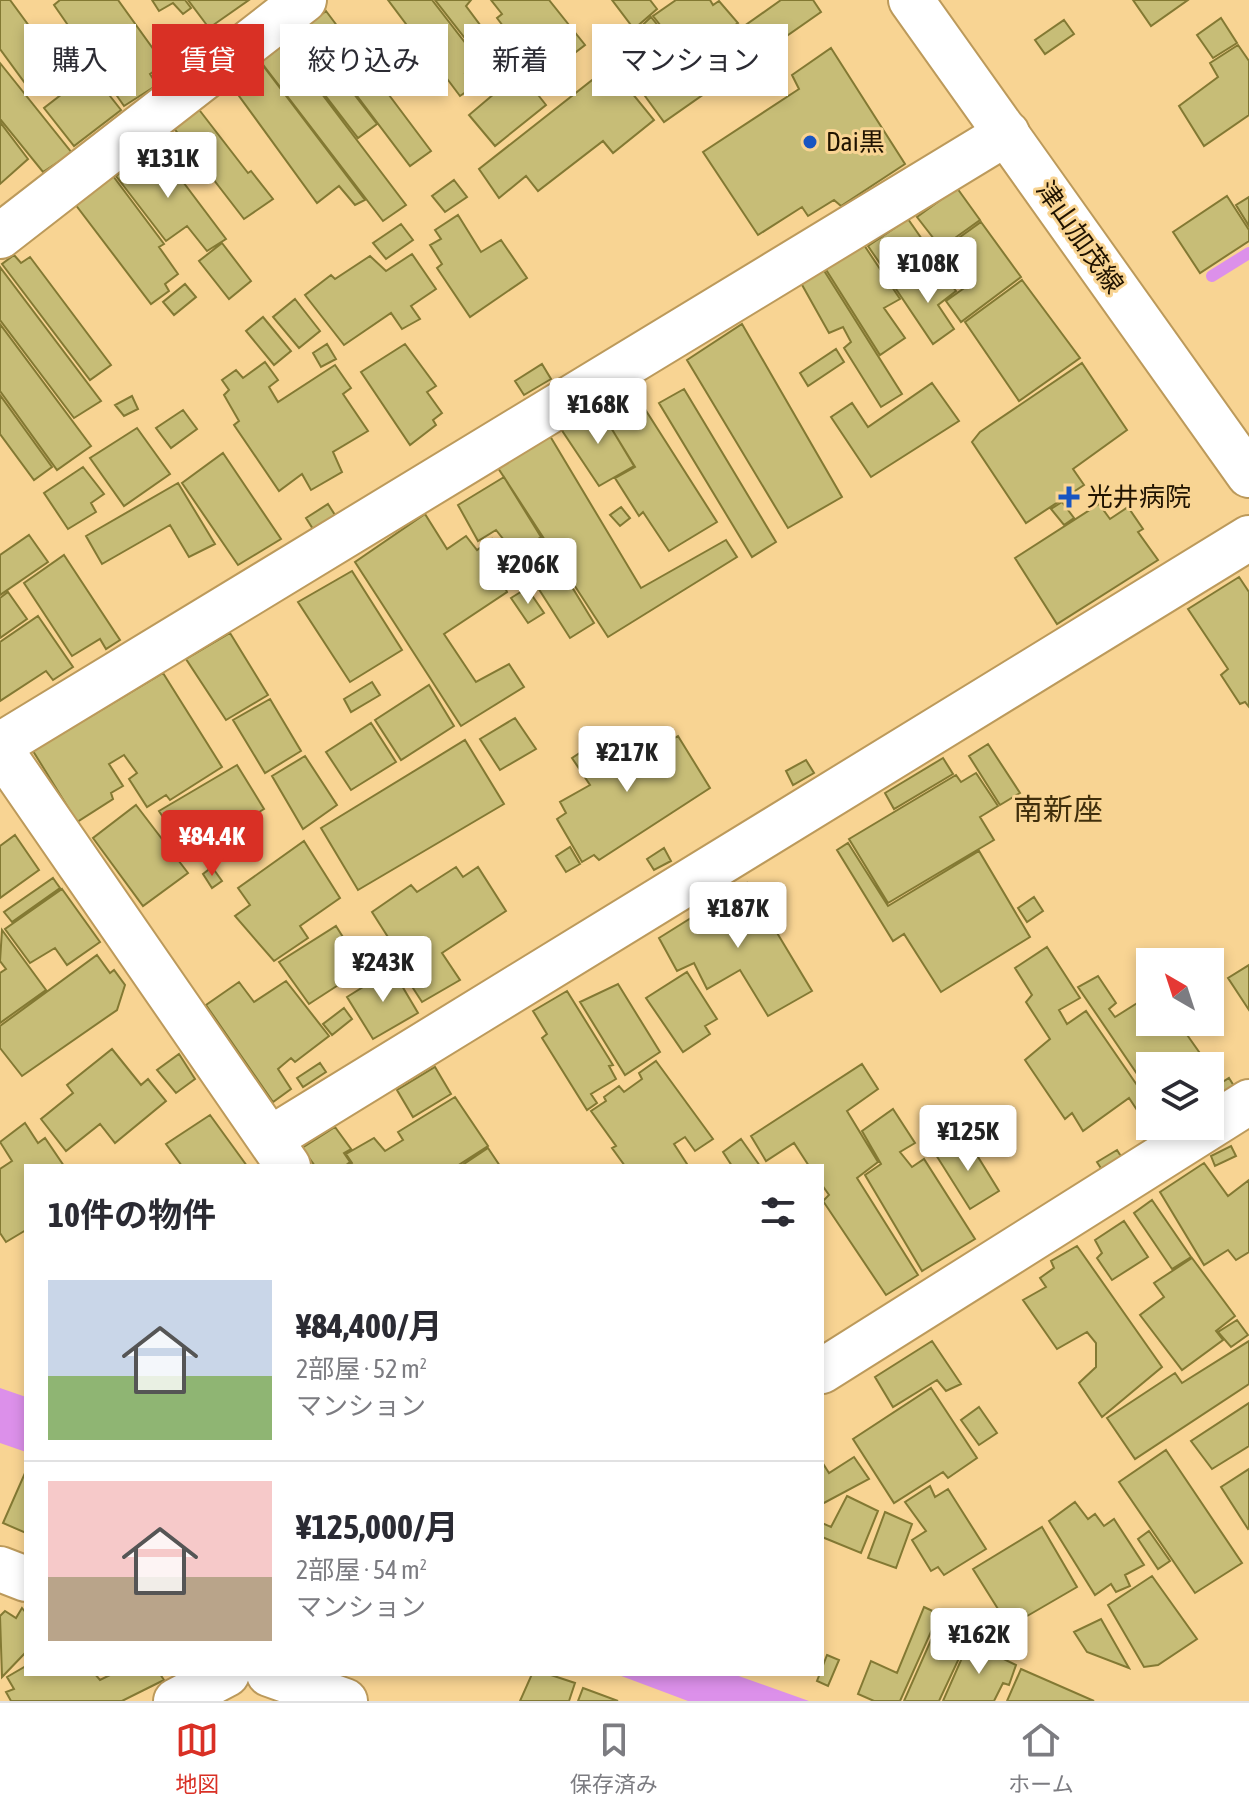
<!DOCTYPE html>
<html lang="ja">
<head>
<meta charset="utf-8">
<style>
  body { margin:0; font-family:"Asap Condensed","Noto Sans JP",sans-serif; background:#f7f7f7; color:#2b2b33; height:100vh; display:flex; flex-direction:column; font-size:30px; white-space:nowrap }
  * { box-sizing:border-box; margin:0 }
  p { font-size:26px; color:#7c7c81 }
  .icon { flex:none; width:44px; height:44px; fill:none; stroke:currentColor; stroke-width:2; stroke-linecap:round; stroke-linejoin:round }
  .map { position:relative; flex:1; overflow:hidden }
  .side { position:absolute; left:24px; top:1164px; width:800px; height:512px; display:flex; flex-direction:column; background:#fff; border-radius:0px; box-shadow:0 4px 12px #0003 }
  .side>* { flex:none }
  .top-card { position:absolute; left:24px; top:24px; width:800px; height:72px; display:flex; gap:16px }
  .needle { width:52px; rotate:321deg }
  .tools { position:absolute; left:1136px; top:948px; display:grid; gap:16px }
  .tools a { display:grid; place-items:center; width:88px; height:88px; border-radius:0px; background:#fff; box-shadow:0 4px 12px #0003; font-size:40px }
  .price { position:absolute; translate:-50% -68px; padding:0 18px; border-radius:8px; background:#fff; color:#222; font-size:26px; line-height:52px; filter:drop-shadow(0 2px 4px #0008) }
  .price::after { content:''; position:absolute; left:50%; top:48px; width:24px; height:18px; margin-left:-12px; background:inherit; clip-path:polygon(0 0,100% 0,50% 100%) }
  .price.selected { background:#d93025; color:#fff }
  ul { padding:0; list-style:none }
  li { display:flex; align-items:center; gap:24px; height:200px; padding:0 24px }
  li+li { border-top:2px solid #e1e1e2 }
  li span { display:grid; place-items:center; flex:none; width:224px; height:160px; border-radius:0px; color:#555 }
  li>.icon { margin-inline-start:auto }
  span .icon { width:96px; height:96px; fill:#fffc; stroke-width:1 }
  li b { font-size:34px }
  h2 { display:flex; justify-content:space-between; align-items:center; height:96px; padding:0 24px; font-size:34px }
  .tag { padding:0 28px; border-radius:0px; background:#fff; box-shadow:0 4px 12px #0003; font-size:28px; line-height:72px }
  .tag.selected { background:#d93025; color:#fff }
  .tab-bar { display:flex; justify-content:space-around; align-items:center; height:112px; border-top:2px solid #e1e1e2; background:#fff; font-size:22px; color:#7c7c81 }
  .tab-bar a { display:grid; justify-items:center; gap:4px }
  .tab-bar .selected { color:#d93025 }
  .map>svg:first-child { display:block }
  .water { fill:#dc90ea }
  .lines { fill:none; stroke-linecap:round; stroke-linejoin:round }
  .stream { stroke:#dc90ea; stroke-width:12 }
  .building { fill:#c7bd77; stroke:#837933; stroke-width:2 }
  .minor-casing { stroke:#bc9a5b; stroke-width:48 }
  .major-casing { stroke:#bc9a5b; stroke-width:48 }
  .minor { stroke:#fff; stroke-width:44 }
  .major { stroke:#fff; stroke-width:44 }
  .poi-dot { fill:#1955c1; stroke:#f8d493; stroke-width:3 }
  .labels { text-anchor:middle; stroke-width:6; stroke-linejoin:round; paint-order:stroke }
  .poi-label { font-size:26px; fill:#201300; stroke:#f8d493; text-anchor:start }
  .street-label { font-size:26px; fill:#201300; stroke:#f8d493 }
  .quarter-label { font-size:30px; fill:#402f0c; stroke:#f8d493 }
</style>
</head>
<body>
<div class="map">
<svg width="1249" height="1701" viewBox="0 0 1249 1701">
  <rect width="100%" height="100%" fill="#f8d493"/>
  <path class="water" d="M0,1388L26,1397V1452L0,1443Z
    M616,1674H733L809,1701H688Z"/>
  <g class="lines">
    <path class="stream" d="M1212,276L1249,253"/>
  </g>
  <path class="building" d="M0,0H10L60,68L30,90L0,49Z
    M60,0H118L164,64L150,74L157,85L124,106L54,5Z
    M152,0H185L191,8L183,14L173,3L159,11Z
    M188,0H249L209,28Z
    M388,0H432L480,62L465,74L473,87L460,96Z
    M435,0H471L466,6L516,73L495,90L486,79L492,73Z
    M491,0H549L585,45L542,78L497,18L502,14Z
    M612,0H650L657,9L634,29Z
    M676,0H710L713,5L719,1L738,23L692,55L676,32L669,36L653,16Z
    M781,0H813L821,12L664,122L645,96Z
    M1133,0H1188L1151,26Z
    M326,11L431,151L410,166L305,27Z
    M651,17L667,37L658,46L674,67L638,92L609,57Z
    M1221,18L1237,43L1213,58L1197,35Z
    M1064,20L1074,34L1045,54L1035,40Z
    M303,28L377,124L358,138L285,43Z
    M284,44L406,205L383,221L261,62Z
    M1238,45L1249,61V115L1204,146L1179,106L1218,77L1210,63Z
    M831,48L905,164L841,206L834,200L808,216L802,207L758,235L703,152L799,89L792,75Z
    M0,63L72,153L43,172L0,119Z
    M84,63L121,110L74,146L44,108L62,94L54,83Z
    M261,63L365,200L355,205L339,186L317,203L231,85Z
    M610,66L654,120L613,153L603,141L538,191L526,176L499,198L479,169Z
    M520,72L546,105L495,146L469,115Z
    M197,107L248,173L251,171L273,199L244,219L173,127Z
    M0,122L28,159L0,184Z
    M156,146L226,239L207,251L187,226L166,241L116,176Z
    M113,176L164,244L159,247L178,274L165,284L169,291L151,304L75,204Z
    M454,180L467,197L445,212L432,196Z
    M957,188L980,220L941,248L917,217Z
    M1227,196L1249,230V241L1200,273L1173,232Z
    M1249,197V226L1236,205Z
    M458,215L481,252L501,240L527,278L470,317L437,268L442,264L430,245L441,239L435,230Z
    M908,219L940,265L917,281L903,260L885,271L868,246Z
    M981,222L1021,277L961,322L946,301L967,286L942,250Z
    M401,224L413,240L386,259L373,243Z
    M222,243L251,281L229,299L199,261Z
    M864,245L900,299L884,308L905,338L880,355L825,268Z
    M412,254L436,289L411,306L420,319L402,329L391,313L344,345L305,295L331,275L335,279L370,256L386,271Z
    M14,255L21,263L30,257L111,365L90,380L2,264Z
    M901,263L908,274L893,284L885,273Z
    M0,267L101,401L74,418L0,320Z
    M823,269L902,394L881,407L844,348L851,342L843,327L829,333L801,283Z
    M910,275L921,291L944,276L956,291L938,305L954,329L933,344L894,286Z
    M1022,280L1080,358L1019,401L965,322Z
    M185,284L196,297L174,315L163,302Z
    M295,299L320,331L299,348L273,317Z
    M263,317L291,351L274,365L246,331Z
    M0,324L91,446L57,470L0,391Z
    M742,324L842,497L788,528L687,360Z
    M327,344L336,359L321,367L313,353Z
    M405,344L436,386L427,392L442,413L433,420L436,425L410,445L361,372Z
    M836,349L844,362L808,386L800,373Z
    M265,362L278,380L269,387L278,402L335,365L351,388L343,394L368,431L333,452L342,472L311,490L302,474L279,491L234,425L239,421L224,395L229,390L222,380L236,370L243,378Z
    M1082,363L1127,430L1073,469L1084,485L1026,523L972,442L980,432Z
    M542,364L551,379L524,395L515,381Z
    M932,383L959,421L871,477L831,417L852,403L868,427Z
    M684,389L776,542L752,557L659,403Z
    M0,395L52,467L34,480L0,434Z
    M636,395L717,522L669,551L643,512L639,516L615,478L635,467L605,418Z
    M132,396L138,409L124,416L115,405Z
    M598,406L634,466L599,486L561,429Z
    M183,410L197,429L171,448L156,428Z
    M137,428L170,474L124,506L90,458Z
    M550,436L641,588L726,540L737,557L608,637L498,468Z
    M223,453L281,539L238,565L182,483Z
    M83,467L104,494L91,503L96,512L68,529L44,493Z
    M504,477L541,537L515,554L496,530L478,541L458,505Z
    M178,483L215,544L189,557L170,525L102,564L86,536Z
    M1062,502L1074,518L1064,525L1051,509Z
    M328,504L335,515L313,529L306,518Z
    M1099,504L1110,519L1128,507L1143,529L1138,532L1158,560L1057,624L1015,558Z
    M621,507L630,518L620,526L610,515Z
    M425,514L447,549L466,536L477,550L492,539L515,572L502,580L507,592L444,634L476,682L509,664L524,687L461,726L355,562Z
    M29,535L48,562L0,595V555Z
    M542,538L594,623L570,638L526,569L542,559L532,544Z
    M64,555L120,640L106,649L100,639L72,656L24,583Z
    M352,571L402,650L350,682L298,602Z
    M1239,577L1249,592V707L1245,702L1240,704L1221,675L1228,669L1188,609Z
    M527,588L544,613L528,623L511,598Z
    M8,592L27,619L0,638V598Z
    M38,616L73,667L53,680L46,671L0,701V642Z
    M230,633L268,695L226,720L186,659Z
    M163,673L222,767L170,800L166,795L147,807L129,779L137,773L124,755L109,764L123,786L111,793L113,799L77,822L33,751Z
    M372,682L380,695L351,712L344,699Z
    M429,685L454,726L401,760L375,720Z
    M270,699L301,751L265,773L233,720Z
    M515,718L536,749L500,770L480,739Z
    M371,723L396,762L351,790L326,752Z
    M615,730L635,761L678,736L710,788L599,860L594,855L582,862L557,819L566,813L560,802L590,785L572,758Z
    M465,740L504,804L358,890L321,828Z
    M988,744L1020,793L1000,805L969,756Z
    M305,756L337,805L303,829L272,776Z
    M943,758L953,774L894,809L885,793Z
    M806,760L814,773L793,785L786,771Z
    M237,765L264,809L188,855L159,811Z
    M976,773L998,806L980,817L994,840L888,903L849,839L956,775L961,782Z
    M136,805L188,873L143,906L93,838Z
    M15,835L39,870L0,898V846Z
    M304,841L340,898L300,926L308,938L274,961L235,916L250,905L238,888Z
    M848,843L888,906L979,851L1030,937L941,992L904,934L893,941L837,850Z
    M570,847L580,864L566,872L556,856Z
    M664,848L671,861L654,870L647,859Z
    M212,867L222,881L212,888L203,874Z
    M456,867L463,877L478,867L506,911L442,953L460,980L422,1002L396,962L402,959L372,912L411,885L417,892Z
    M53,878L60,888L12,922L4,912Z
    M747,883L812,991L768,1016L740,970L707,989L694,963L677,971L659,938Z
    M62,889L100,942L67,965L55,948L30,963L5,929Z
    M1034,897L1043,911L1027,922L1018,908Z
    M336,926L363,969L309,1004L279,962Z
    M2,930L46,990L0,1023V973L6,969L0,961Z
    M1047,947L1080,998L1059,1010L1067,1024L1086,1011L1150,1104V1118L1145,1122L1129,1098L1083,1131L1072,1113L1065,1119L1025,1060L1050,1039L1026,1002L1032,995L1015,968Z
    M97,955L110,973L114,970L125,985L117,1010L22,1076L0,1048V1026Z
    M1249,965V1010L1228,978Z
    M392,969L418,1013L373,1039L347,997Z
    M687,972L717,1019L705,1026L710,1034L683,1052L646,998Z
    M1098,976L1116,1003L1109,1009L1115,1017L1150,995V1022H1178L1204,1059L1194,1066H1150V1093L1078,987Z
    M286,981L329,1036L295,1062L291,1058L278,1069L291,1089L273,1102L206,1005L239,982L254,1002Z
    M618,984L660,1052L625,1075L580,1002Z
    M567,991L613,1065L609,1066L616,1079L591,1094L597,1103L587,1110L542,1038L547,1034L533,1011Z
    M344,1008L352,1019L332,1035L323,1024Z
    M112,1049L141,1085L148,1079L166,1101L115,1143L100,1124L66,1151L41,1119L73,1093L67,1085Z
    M179,1054L195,1079L176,1093L157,1070Z
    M656,1061L713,1139L695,1151L685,1137L674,1144L687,1164L684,1166H625L612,1148L616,1146L591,1111L606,1101L604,1097L619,1086L624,1092L642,1079L639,1073Z
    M320,1063L326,1072L303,1087L297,1078Z
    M862,1064L878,1089L847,1111L878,1162L857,1178L918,1275L886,1295L823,1201L829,1195L822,1185V1166H809L794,1143L766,1161L751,1136Z
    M435,1067L451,1094L413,1117L397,1090Z
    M1229,1078L1234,1086L1213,1101L1210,1090Z
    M455,1097L488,1146L457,1166H348L352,1163L346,1154L374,1138L385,1151L403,1140L398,1132Z
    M893,1109L915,1143L900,1152L912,1167L924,1159L975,1239L922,1271L865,1175L881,1164L862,1131Z
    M210,1115L247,1166H182L166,1144Z
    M25,1123L38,1143L45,1138L64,1166H26V1230L6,1242L0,1233V1169L12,1161L0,1142Z
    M335,1127L351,1149L344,1153L350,1162L345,1166H315L302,1148Z
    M741,1139L760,1166H732L723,1152Z
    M967,1139L999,1191L970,1209L936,1155Z
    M1231,1146L1236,1156L1215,1166L1211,1156Z
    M488,1148L500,1166H461Z
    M1117,1150L1122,1158L1102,1170L1097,1162Z
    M1204,1163L1228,1196L1249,1180V1252L1236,1260L1228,1250L1204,1265L1160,1192Z
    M1152,1200L1191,1257L1172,1269L1134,1213Z
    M1124,1221L1148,1257L1112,1280L1097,1258L1102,1253L1095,1240Z
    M1077,1246L1162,1367L1102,1417L1079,1383L1096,1367V1343L1087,1332L1057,1349L1023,1300L1046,1287L1040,1278L1054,1268L1051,1261Z
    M1192,1258L1235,1316L1216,1331L1223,1340L1182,1370L1140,1315L1164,1297L1154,1283Z
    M1237,1320L1248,1335L1231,1347L1218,1332Z
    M932,1341L961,1384L946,1391L937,1380L893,1407L875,1377Z
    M1249,1341V1384L1135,1459L1107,1418L1175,1373L1182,1383Z
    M931,1388L977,1458L948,1478L943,1472L894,1503L853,1439Z
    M1249,1403V1446L1212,1469L1191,1441Z
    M979,1407L997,1433L979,1445L961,1420Z
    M1166,1450L1242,1563L1195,1593L1119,1482Z
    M854,1457L869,1479L822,1504V1462L829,1473Z
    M1249,1469V1528L1248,1529L1221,1487Z
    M25,1473H26V1533L3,1523Z
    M930,1486L935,1497L948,1489L986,1549L944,1575L938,1567L931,1571L912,1540L926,1531L905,1502Z
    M847,1496L878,1511L861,1553L822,1537V1523L831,1527Z
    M1075,1502L1088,1519L1095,1514L1104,1526L1114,1519L1144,1565L1125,1575L1130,1586L1116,1592L1111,1584L1095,1595L1049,1521Z
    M885,1512L912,1524L896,1568L868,1558Z
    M1042,1527L1077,1587L1022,1619L998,1609L973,1569Z
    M1149,1531L1170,1561L1158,1569L1138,1539Z
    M1152,1576L1197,1639L1158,1665L1144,1667L1108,1605Z
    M924,1607L939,1614L900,1701H874L858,1694L871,1661L897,1673Z
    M22,1608L26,1613V1652L2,1677L0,1616L5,1611L16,1618Z
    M1101,1619L1129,1668L1087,1652L1074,1632Z
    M959,1623L972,1630L961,1652L948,1646Z
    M931,1640L961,1654L939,1701H904Z
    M969,1642L1016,1665L1009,1685L1003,1683L994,1701H943Z
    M827,1655L839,1660L828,1686L817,1681Z
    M26,1666V1674H95L100,1680L112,1674H160L164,1680L122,1701H11L6,1692L14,1689L7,1677Z
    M1021,1669L1094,1701H1007Z
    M532,1674H548L575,1683L569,1701H520Z
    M583,1688L618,1701H578Z"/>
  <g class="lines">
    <g class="minor-casing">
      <path id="minor" d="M0,236L304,0
        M0,745L1007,133
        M0,749L288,1166
        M270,1139L1249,538
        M822,1371L1249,1102
        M0,1569L26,1579
        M269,1674L345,1701
        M176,1701L227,1674"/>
    </g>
    <g class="major-casing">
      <path id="major" d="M911,0L1249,475"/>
    </g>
    <use href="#minor" class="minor"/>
    <use href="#major" class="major"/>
  </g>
  <g class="poi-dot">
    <circle cx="810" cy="142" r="8"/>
    <path d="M1065 485h8v8h8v8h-8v8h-8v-8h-8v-8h8z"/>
  </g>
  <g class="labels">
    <g class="poi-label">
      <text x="826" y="151">Dai黒</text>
      <text x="1087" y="506">光井病院</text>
    </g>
    <g class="street-label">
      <text transform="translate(1080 237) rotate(55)" y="9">津山加茂線</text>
    </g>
    <g class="quarter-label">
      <text x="1058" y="820">南新座</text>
    </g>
  </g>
</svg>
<div class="tools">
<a><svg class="needle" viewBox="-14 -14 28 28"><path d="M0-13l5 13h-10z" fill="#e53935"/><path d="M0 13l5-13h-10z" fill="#7c7c81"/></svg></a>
<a><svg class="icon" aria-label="layers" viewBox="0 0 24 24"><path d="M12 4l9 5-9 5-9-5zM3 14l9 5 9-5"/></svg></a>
</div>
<b class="price" style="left:168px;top:200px">¥131K</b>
<b class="price" style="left:928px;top:305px">¥108K</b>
<b class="price" style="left:598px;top:446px">¥168K</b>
<b class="price" style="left:528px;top:606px">¥206K</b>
<b class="price" style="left:627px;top:794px">¥217K</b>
<b class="price selected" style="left:212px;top:878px">¥84.4K</b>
<b class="price" style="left:738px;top:950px">¥187K</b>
<b class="price" style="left:383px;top:1004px">¥243K</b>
<b class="price" style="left:968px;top:1173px">¥125K</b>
<b class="price" style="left:979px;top:1676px">¥162K</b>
<div class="top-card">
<a class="tag">購入</a>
<a class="tag selected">賃貸</a>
<a class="tag">絞り込み</a>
<a class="tag">新着</a>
<a class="tag">マンション</a>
</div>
<section class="side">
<h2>10件の物件<svg class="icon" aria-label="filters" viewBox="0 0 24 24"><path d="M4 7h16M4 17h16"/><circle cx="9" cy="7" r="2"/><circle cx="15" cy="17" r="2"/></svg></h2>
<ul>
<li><span style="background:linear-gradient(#c9d6e8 60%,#8fb573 0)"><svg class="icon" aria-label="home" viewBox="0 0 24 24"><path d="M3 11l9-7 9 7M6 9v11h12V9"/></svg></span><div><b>¥84,400/月</b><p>2部屋 · 52 m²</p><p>マンション</p></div></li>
<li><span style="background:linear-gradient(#f6c9c9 60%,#b9a48a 0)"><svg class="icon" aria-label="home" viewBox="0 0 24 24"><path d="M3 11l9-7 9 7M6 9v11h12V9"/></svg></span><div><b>¥125,000/月</b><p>2部屋 · 54 m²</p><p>マンション</p></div></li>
</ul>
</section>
</div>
<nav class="tab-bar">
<a class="selected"><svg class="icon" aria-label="map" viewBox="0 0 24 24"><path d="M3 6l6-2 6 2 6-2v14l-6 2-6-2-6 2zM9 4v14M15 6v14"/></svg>地図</a>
<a><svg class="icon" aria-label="saved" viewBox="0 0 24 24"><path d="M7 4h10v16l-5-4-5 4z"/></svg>保存済み</a>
<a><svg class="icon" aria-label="home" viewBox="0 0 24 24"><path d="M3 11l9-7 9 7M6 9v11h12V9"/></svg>ホーム</a>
</nav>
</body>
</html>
